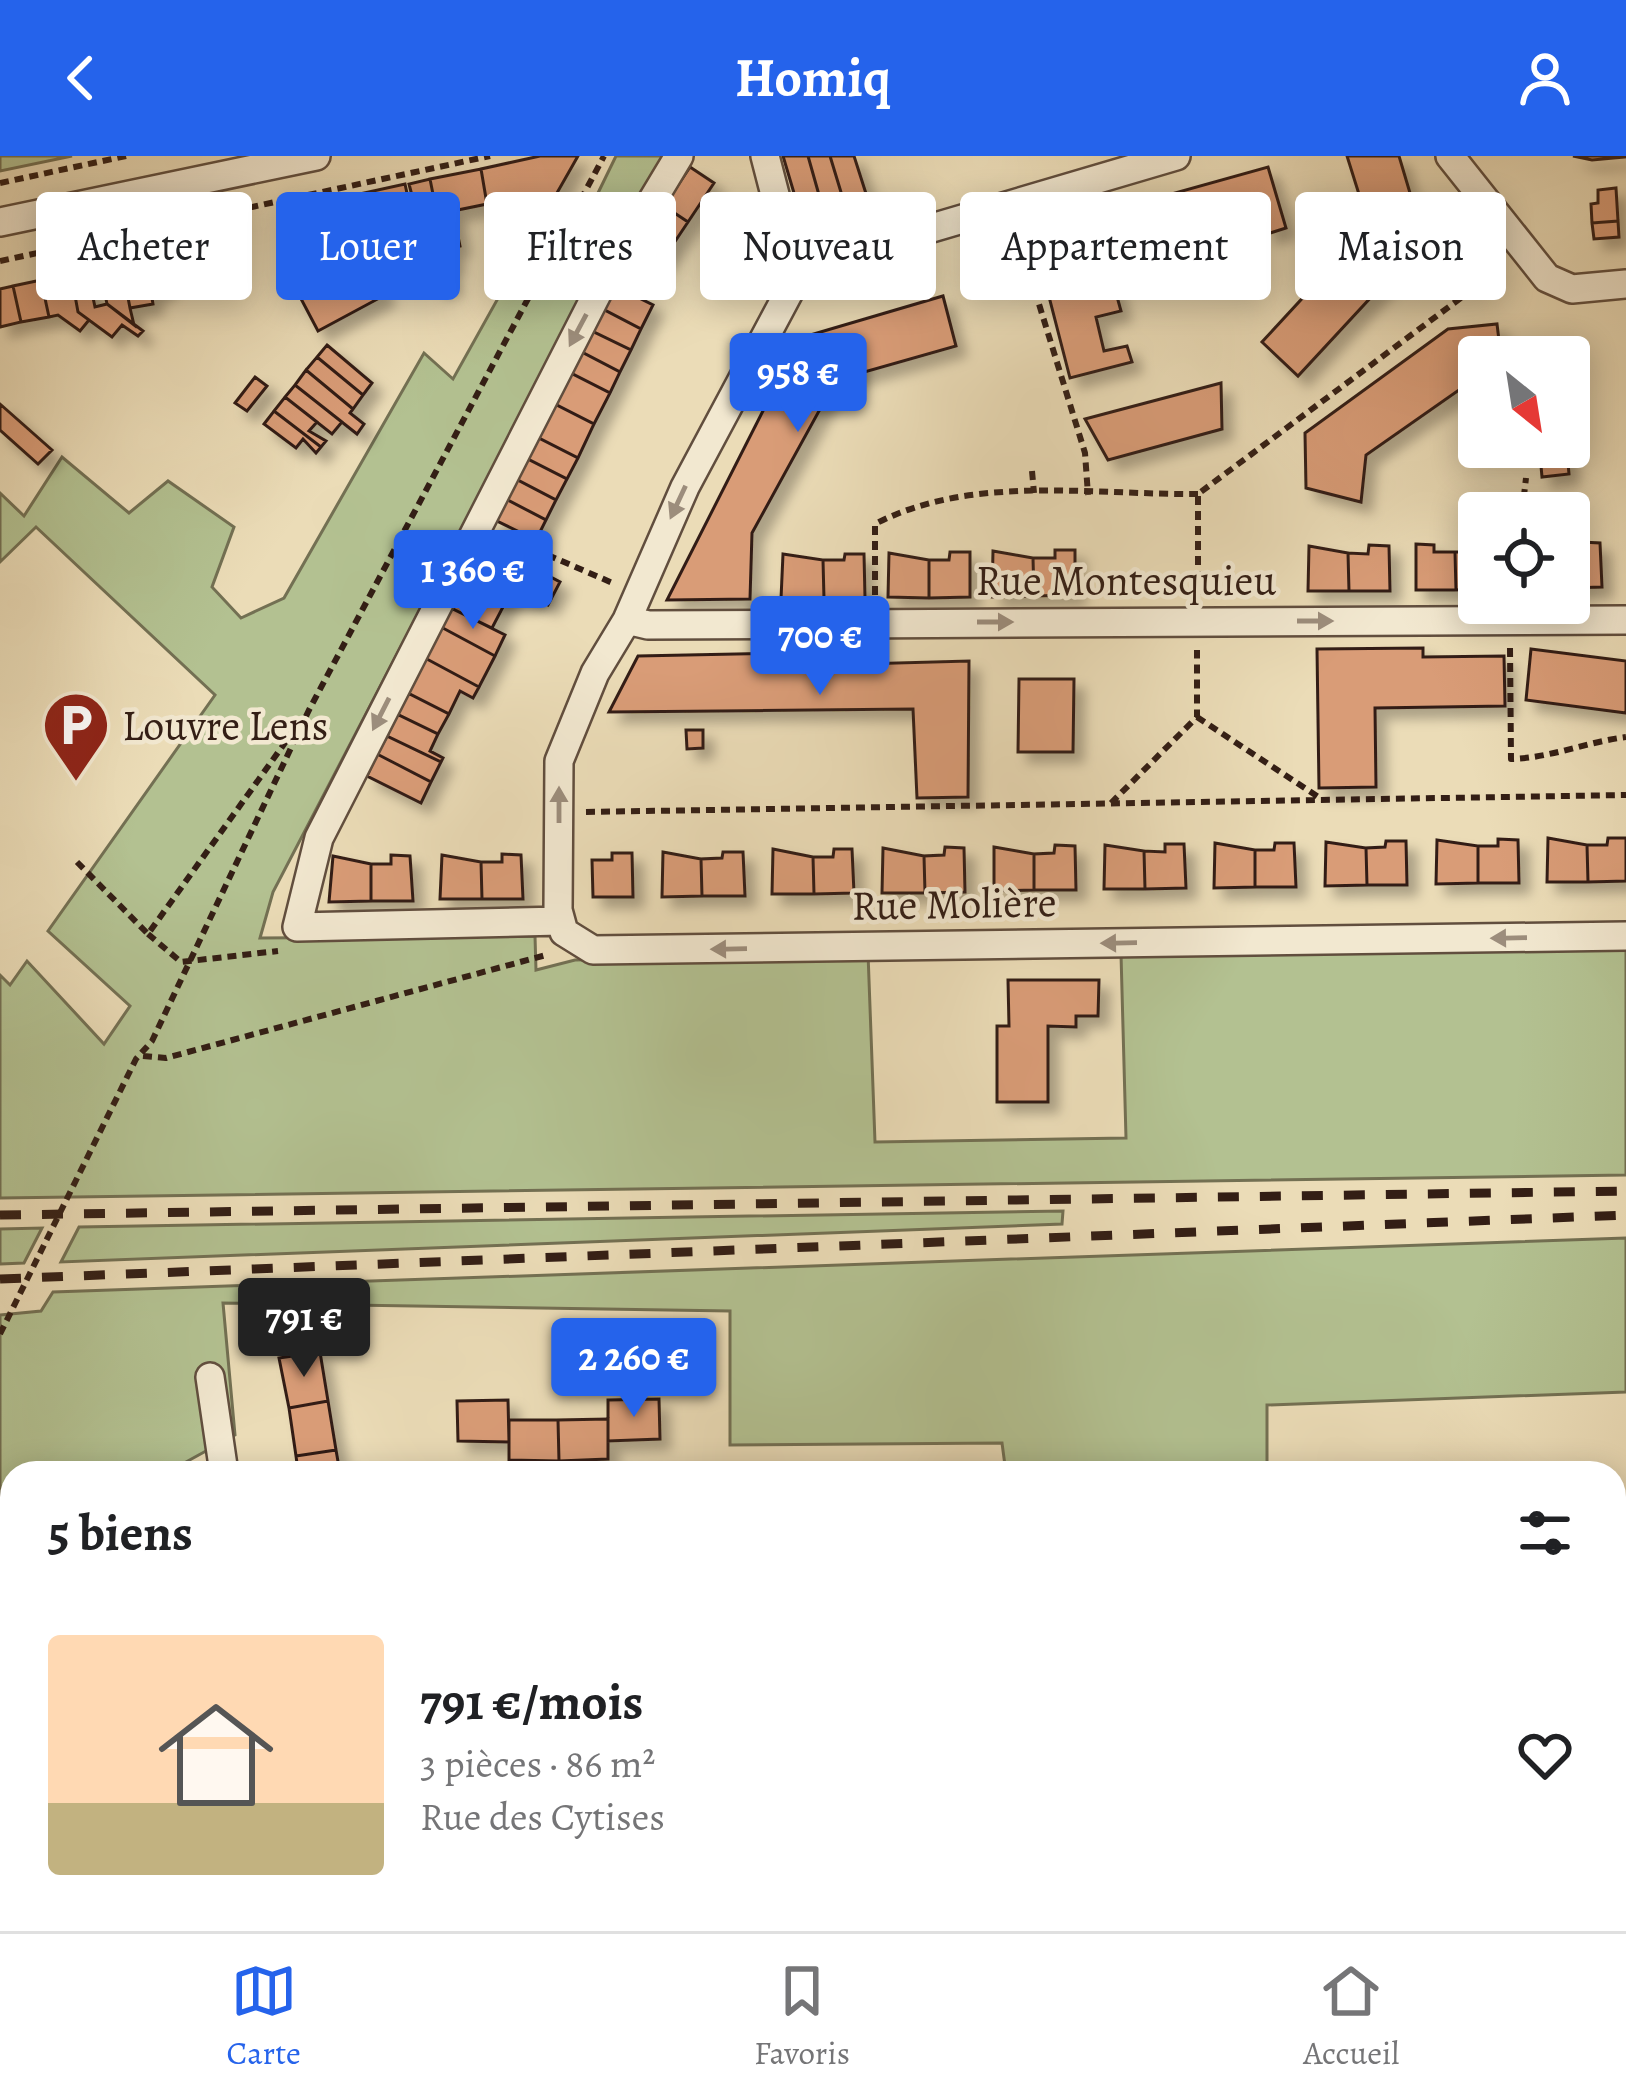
<!DOCTYPE html>
<html lang="fr">
<head>
<meta charset="utf-8">
<style>
  body { margin:0; font-family:Alegreya,serif; background:#f6f6f6; color:#202124; height:100vh; display:flex; flex-direction:column; font-size:45px; white-space:nowrap }
  * { box-sizing:border-box; margin:0 }
  p { font-size:39px; color:#757577 }
  .icon { flex:none; width:66px; height:66px; fill:none; stroke:currentColor; stroke-width:2; stroke-linecap:round; stroke-linejoin:round }
  .map { position:relative; flex:1; overflow:hidden }
  .sheet { position:absolute; left:0px; top:1305px; width:1626px; height:471px; display:flex; flex-direction:column; background:#fff; border-radius:36px 36px 0 0; box-shadow:0 6px 30px #0003 }
  .sheet>* { flex:none }
  .banner { position:absolute; left:36px; top:36px; width:1554px; height:108px; display:flex; gap:24px }
  .needle { width:78px; rotate:150deg }
  .tools { position:absolute; left:1458px; top:180px; display:grid; gap:24px }
  .tools a { display:grid; place-items:center; width:132px; height:132px; border-radius:12px; background:#fff; box-shadow:0 6px 30px #0003; font-size:60px }
  .price { position:absolute; translate:-50% -102px; padding:0 27px; border-radius:12px; background:#2563eb; color:#fff; font-size:39px; line-height:78px; filter:drop-shadow(0 3px 6px #0008) }
  .price::after { content:''; position:absolute; left:50%; top:72px; width:36px; height:27px; margin-left:-18px; background:inherit; clip-path:polygon(0 0,100% 0,50% 100%) }
  .price.current { background:#222; color:#fff }
  ul { padding:0; list-style:none }
  li { display:flex; align-items:center; gap:36px; height:300px; padding:0 48px }
  li+li { border-top:3px solid #e0e0e0 }
  li span { display:grid; place-items:center; flex:none; width:336px; height:240px; border-radius:12px; color:#555 }
  li>.icon { margin-inline-start:auto }
  span .icon { width:144px; height:144px; fill:#fffc; stroke-width:1 }
  li b { font-size:51px }
  h2 { display:flex; justify-content:space-between; align-items:center; height:144px; padding:0 48px; font-size:51px }
  .chip { padding:0 42px; border-radius:12px; background:#fff; box-shadow:0 6px 30px #0003; font-size:42px; line-height:108px }
  .chip.current { background:#2563eb; color:#fff }
  header { display:flex; justify-content:space-between; align-items:center; height:156px; padding:0 48px; background:#2563eb; color:#fff; font-size:54px; font-weight:600 }
  .tab-bar { display:flex; justify-content:space-around; align-items:center; height:168px; border-top:3px solid #e0e0e0; background:#fff; font-size:33px; color:#757577 }
  .tab-bar a { display:grid; justify-items:center; gap:6px }
  .tab-bar .current { color:#2563eb }
  .map>svg:first-child { display:block }
  .green { fill:#b3c191; stroke:#737053; stroke-width:3 }
  .building { fill:#d99c77; stroke:#331e15; stroke-width:3; filter:url(#shadow) }
  .lines { fill:none; stroke-linecap:round; stroke-linejoin:round }
  .lane-casing { stroke:#614e3e; stroke-width:18 }
  .street-casing { stroke:#614e3e; stroke-width:32 }
  .path { stroke:#331e15; stroke-width:6; stroke-dasharray:9 6; stroke-linecap:butt }
  .lane { stroke:#f2e8d0; stroke-width:14 }
  .street { stroke:#f2e8d0; stroke-width:27 }
  .rail { stroke:#331e15; stroke-width:9; stroke-dasharray:21 21; stroke-linecap:butt }
  .oneway { fill:#9c8d7c }
  .labels { text-anchor:middle; stroke-width:9; stroke-linejoin:round; paint-order:stroke }
  .street-label { font-size:42px; fill:#331e15; stroke:#f2e8d0 }
  .poi-label { font-size:42px; fill:#331e15; stroke:#f2e8d0; text-anchor:start }
</style>
</head>
<body>
<header><svg class="icon" aria-label="back" viewBox="0 0 24 24"><path d="M15 5l-7 7 7 7"/></svg>Homiq<svg class="icon" aria-label="person" viewBox="0 0 24 24"><circle cx="12" cy="8" r="4"/><path d="M4 21q1-7 8-7t8 7"/></svg></header>
<div class="map">
<svg width="1626" height="1775" viewBox="0 0 1626 1775">
  <defs>
    <filter id="shadow"><feDropShadow dx="10" dy="10" stdDeviation="6" flood-color="#0004"/></filter>
  </defs>
  <rect width="100%" height="100%" fill="#ebdcb7"/>
  <filter id="stains"><feTurbulence type="fractalNoise" baseFrequency=".00167" numOctaves="4"/><feColorMatrix values="0 0 0 0 .2 0 0 0 0 .09 0 0 0 0 .02 0 0 0 .5 -.17"/></filter>
  <radialGradient id="worn" r=".72"><stop offset=".6" stop-color="#630" stop-opacity="0"/><stop offset="1" stop-color="#630" stop-opacity=".3"/></radialGradient>
  <path class="green" d="M0,0H72L0,15Z
    M616,0H666L590,128L273,736L260,782L535,780L536,814L575,804L868,797L875,986L1126,982L1121,798L1626,793V1019L0,1042V819L10,829L27,805L104,888L130,850L48,775L215,539L36,371L0,406V337L24,360L62,301L129,357L168,325L234,371L212,431L241,462L284,442L424,197L453,223L545,58L579,76Z
    M1063,1055L1062,1068L61,1106L79,1071Z
    M42,1072L24,1107L0,1108V1073Z
    M1626,1082V1236L1267,1249V1317H1006L1002,1287L730,1289V1155L223,1147L235,1279L166,1317H12V1437L0,1446V1159L41,1155L53,1136Z
    M46,1764H126L127,1775H47Z"/>
  <path class="building" d="M540,0H578L545,58L520,64L523,76L493,84L481,13Z
    M783,0H808L832,85L810,91Z
    M808,0H830L854,79L832,85Z
    M830,0H854L877,72L854,79Z
    M1347,0H1399L1424,84L1298,220L1262,186L1369,70Z
    M1573,0H1626V1L1592,4Z
    M690,11L714,27L688,66L664,50Z
    M1268,11L1286,72L1267,78L1260,55L1233,63L1240,86L1206,95L1199,72L1173,79L1179,103L1145,112L1139,88L1125,92L1114,54Z
    M481,13L487,48L453,55L460,90L451,92L454,108L447,109L430,23Z
    M430,23L451,129L436,132L409,28Z
    M405,28L421,103L406,106L403,94L393,96L391,67L376,71L378,79L355,84L332,44Z
    M1616,32L1618,65L1592,67L1591,48L1598,47V34Z
    M664,50L688,66L662,105L639,89Z
    M1618,65L1619,81L1594,83L1592,67Z
    M156,89L166,132L151,136L153,148L130,152L120,100Z
    M361,95L385,139L318,175L299,139L352,114L346,103Z
    M85,104L95,151L107,148L143,175L138,180L122,169L112,181L78,156L69,107Z
    M69,107L78,156L89,164L80,175L58,159L49,161L41,124L51,122L49,111Z
    M122,110L130,152L134,169L107,148L100,115Z
    M1083,115L1087,133L1113,126L1121,155L1096,161L1104,195L1127,190L1132,206L1070,222L1045,125Z
    M41,124L49,161L21,166L13,130Z
    M613,129L653,149L641,173L601,152Z
    M13,130L21,166L0,171V133Z
    M943,140L956,190L836,224L752,377L750,443L667,444L800,182Z
    M601,152L641,173L631,194L590,174Z
    M1497,168L1501,201H1479V220L1366,299L1361,346L1306,332L1305,277L1448,173Z
    M590,174L631,194L620,216L580,195Z
    M327,189L372,227L363,239L317,201Z
    M580,195L620,216L610,237L569,216Z
    M317,201L363,239L353,253L306,214Z
    M306,214L353,253L350,257L364,268L357,278L295,229Z
    M569,216L610,237L594,268L553,247Z
    M255,221L267,230L247,255L235,247Z
    M1221,227L1222,273L1108,304L1085,263Z
    M295,229L342,266L332,278L285,241Z
    M285,241L317,266L309,275L326,285L321,291L274,255Z
    M553,247L594,268L578,302L537,281Z
    M0,248L52,294L38,308L0,274Z
    M274,255L321,291L316,297L303,283L296,292L264,268Z
    M537,281L578,302L567,323L526,302Z
    M1539,291H1566L1567,296L1540,299Z
    M1567,296L1569,318L1542,321L1540,299Z
    M526,302L567,323L556,344L516,323Z
    M516,323L556,344L546,364L506,343Z
    M506,343L546,364L536,384L495,364Z
    M484,386L560,426L548,449L472,410Z
    M1581,386L1600,387L1602,431L1569,432V395L1581,394Z
    M1416,388L1434,389V396H1455L1456,434H1416Z
    M1476,388L1479,433L1456,434L1455,396H1476Z
    M1369,389L1389,390L1390,435H1349L1348,397L1368,398Z
    M1309,390L1348,397L1349,435H1308Z
    M1055,394H1075V439L1034,440L1033,402H1055Z
    M993,395L1033,402L1034,440L992,441Z
    M950,396H970V441L929,442V404H949Z
    M889,397L929,404V442L888,441Z
    M783,398L823,404L824,443H781Z
    M845,398H864L865,442L824,443L823,404H844Z
    M472,410L513,431L503,451L462,430Z
    M462,430L503,451L492,472L451,452Z
    M451,452L505,479L495,500L441,471Z
    M441,471L495,500L479,531L425,502Z
    M1423,492V501L1504,500L1505,550L1375,552L1376,631L1319,632L1317,493Z
    M1531,493L1626,505V557L1526,544Z
    M826,496L825,509L969,505L968,641L917,642L913,553L609,556L638,500Z
    M425,502L479,531L473,542L460,535L449,558L408,537Z
    M1019,523H1074L1073,596H1018Z
    M408,537L449,558L438,578L397,558Z
    M397,558L438,578L430,595L443,602L441,606L387,580Z
    M686,574H703V592L687,593Z
    M387,580L441,606L431,626L377,598Z
    M377,598L431,626L421,647L367,620Z
    M1548,682L1587,689L1588,726H1547Z
    M1608,682H1626V725L1588,726L1587,689H1607Z
    M1498,683L1518,684L1519,727H1478V690H1498Z
    M1437,684L1478,690V727L1436,728Z
    M1386,685H1406L1407,729H1367L1366,692L1385,691Z
    M1326,686L1366,692L1367,729L1325,730Z
    M1215,687L1255,694V731L1214,732Z
    M1275,687H1294L1296,731H1255V694H1274Z
    M1165,688H1184L1186,732L1145,733L1144,695L1165,696Z
    M1055,689L1075,690L1076,734H1034V698L1054,697Z
    M1105,689L1144,695L1145,733H1104Z
    M945,691L964,692L965,736L925,737L924,700L944,699Z
    M994,691L1034,698V734L994,735Z
    M883,692L924,700L925,737H882Z
    M773,693L813,701L814,738H772Z
    M834,693H852L854,737L814,738L813,701H833Z
    M663,696L701,703L702,740L662,741Z
    M723,696H743L745,740H702L701,703L722,702Z
    M612,697H632L633,741H593L592,704H612Z
    M502,698L521,699L523,743H482L481,706H502Z
    M391,699L410,700L413,745H371V708H391Z
    M442,699L481,706L482,743H440Z
    M333,700L371,708V745L329,746Z
    M1008,824H1099L1098,860H1076V871L1048,870V946H997V870H1009Z
    M320,1196L328,1245L289,1252L279,1202Z
    M659,1243L660,1283L608,1285V1244Z
    M508,1244L509,1286L458,1285L457,1245Z
    M328,1245L336,1294L296,1300L289,1252Z
    M608,1263V1303L559,1305L558,1264Z
    M509,1264H558L559,1305L509,1304Z
    M336,1294L340,1317L298,1315L296,1300Z
    M1614,1406H1626V1446L1614,1442Z
    M1626,1543V1607L1620,1608L1614,1591V1547Z
    M1614,1666L1626,1683L1616,1693L1614,1690Z
    M1624,1703L1626,1719L1614,1728V1710Z
    M202,1764H238L239,1773L251,1775H204Z
    M696,1764H736L738,1775H693L698,1774Z
    M1041,1764L1042,1775H990L989,1771Z
    M1464,1764H1522L1506,1775H1471Z"/>
  <g class="lines">
    <g class="lane-casing">
      <path id="lane" d="M0,1460L12,1451
        M0,1700L10,1775"/>
    </g>
    <g class="street-casing">
      <path id="street" d="M765,0L787,85L786,112L796,123
        M1176,0L813,107L796,123L685,331L627,464L595,517L559,605L558,754L564,776L593,794L1626,780
        M1450,0L1547,122L1572,133L1626,128
        M0,66L316,0
        M627,464L648,469L1626,464
        M560,765L297,771L319,682L602,128L679,0
        M210,1221L224,1317
        M1614,1490H1626
        M304,1764L306,1775
        M639,1764L641,1775
        M938,1764L939,1775
        M1589,1775L1604,1764"/>
    </g>
    <path class="path" d="M0,27L126,0
      M0,105L490,0
      M982,118L1026,106L1085,297L1088,339
      M1032,315L1034,337
      M1522,357L1526,322
      M506,381L615,428
      M875,439V368C971,318 1092,339 1198,338
      M1198,439V338L1501,112
      M1510,492L1511,603C1550,602 1587,586 1626,581
      M1197,561L1323,644
      M1111,647L1197,561V494
      M586,656L1626,639
      M77,706L148,778L297,570
      M148,778L181,806L278,795
      M143,900L166,902L546,799
      M0,1178L136,903L152,885L309,554L604,0"/>
    <use href="#lane" class="lane"/>
    <use href="#street" class="street"/>
    <path class="rail" d="M0,1059L1626,1035
      M0,1123L1626,1059"/>
  </g>
  <defs><path id="oneway-solid" d="M-6-.8H1V-3.2L6.5 0L1 3.2V.8H-6Z" transform="scale(3)"/></defs>
  <g class="oneway">
    <use href="#oneway-solid" transform="translate(578 174) rotate(118)"/>
    <use href="#oneway-solid" transform="translate(678 346) rotate(115)"/>
    <use href="#oneway-solid" transform="translate(1315 465)"/>
    <use href="#oneway-solid" transform="translate(995 466)"/>
    <use href="#oneway-solid" transform="translate(381 558) rotate(117)"/>
    <use href="#oneway-solid" transform="translate(559 649) rotate(-90)"/>
    <use href="#oneway-solid" transform="translate(1509 782) rotate(179)"/>
    <use href="#oneway-solid" transform="translate(1119 787) rotate(179)"/>
    <use href="#oneway-solid" transform="translate(729 793) rotate(179)"/>
  </g>
  <defs>
    <g id="parking-pin" transform="scale(3.45)"><path d="M0 17L-7.5 6A9.5 9.5 0 1 1 7.5 6Z" fill="#8f2418" stroke="#f2e8d0"/><path d="M-3.5-5.5H1a3.5 3.5 0 0 1 0 7H-1V5.5H-3.5ZM-1-3.4V-.6H.8a1.4 1.4 0 0 0 0-2.8Z" fill="#fff"/></g>
  </defs>
  <g fill-rule="evenodd">
    <use href="#parking-pin" x="76" y="569"/>
  </g>
  <g class="labels">
    <g class="street-label">
      <text x="1126" y="439">Rue Montesquieu</text>
      <text transform="translate(954 747) rotate(-1)" y="15">Rue Molière</text>
    </g>
    <g class="poi-label">
      <text x="122" y="584">Louvre Lens</text>
    </g>
  </g>
  <rect width="100%" height="100%" filter="url(#stains)"/>
  <rect width="100%" height="100%" fill="url(#worn)"/>
</svg>
<div class="tools">
<a><svg class="needle" viewBox="-14 -14 28 28"><path d="M0-13l5 13h-10z" fill="#e53935"/><path d="M0 13l5-13h-10z" fill="#757577"/></svg></a>
<a><svg class="icon" aria-label="locate" viewBox="0 0 24 24"><circle cx="12" cy="12" r="6"/><path d="M12 2v4M12 18v4M2 12h4M18 12h4"/></svg></a>
</div>
<b class="price" style="left:798px;top:279px">958 €</b>
<b class="price" style="left:473px;top:476px">1 360 €</b>
<b class="price" style="left:820px;top:542px">700 €</b>
<b class="price current" style="left:304px;top:1224px">791 €</b>
<b class="price" style="left:634px;top:1264px">2 260 €</b>
<div class="banner">
<a class="chip">Acheter</a>
<a class="chip current">Louer</a>
<a class="chip">Filtres</a>
<a class="chip">Nouveau</a>
<a class="chip">Appartement</a>
<a class="chip">Maison</a>
</div>
<section class="sheet">
<h2>5 biens<svg class="icon" aria-label="filters" viewBox="0 0 24 24"><path d="M4 7h16M4 17h16"/><circle cx="9" cy="7" r="2"/><circle cx="15" cy="17" r="2"/></svg></h2>
<ul>
<li><span style="background:linear-gradient(#ffd9b3 70%,#c2b280 0)"><svg class="icon" aria-label="home" viewBox="0 0 24 24"><path d="M3 11l9-7 9 7M6 9v11h12V9"/></svg></span><div><b>791 €/mois</b><p>3 pièces · 86 m²</p><p>Rue des Cytises</p></div><svg class="icon" aria-label="heart" viewBox="0 0 24 24"><path d="M12 20l-8-8c-3-5 5-10 8-4 3-6 11-1 8 4z"/></svg></li>
</ul>
</section>
</div>
<nav class="tab-bar">
<a class="current"><svg class="icon" aria-label="map" viewBox="0 0 24 24"><path d="M3 6l6-2 6 2 6-2v14l-6 2-6-2-6 2zM9 4v14M15 6v14"/></svg>Carte</a>
<a><svg class="icon" aria-label="saved" viewBox="0 0 24 24"><path d="M7 4h10v16l-5-4-5 4z"/></svg>Favoris</a>
<a><svg class="icon" aria-label="home" viewBox="0 0 24 24"><path d="M3 11l9-7 9 7M6 9v11h12V9"/></svg>Accueil</a>
</nav>
</body>
</html>
